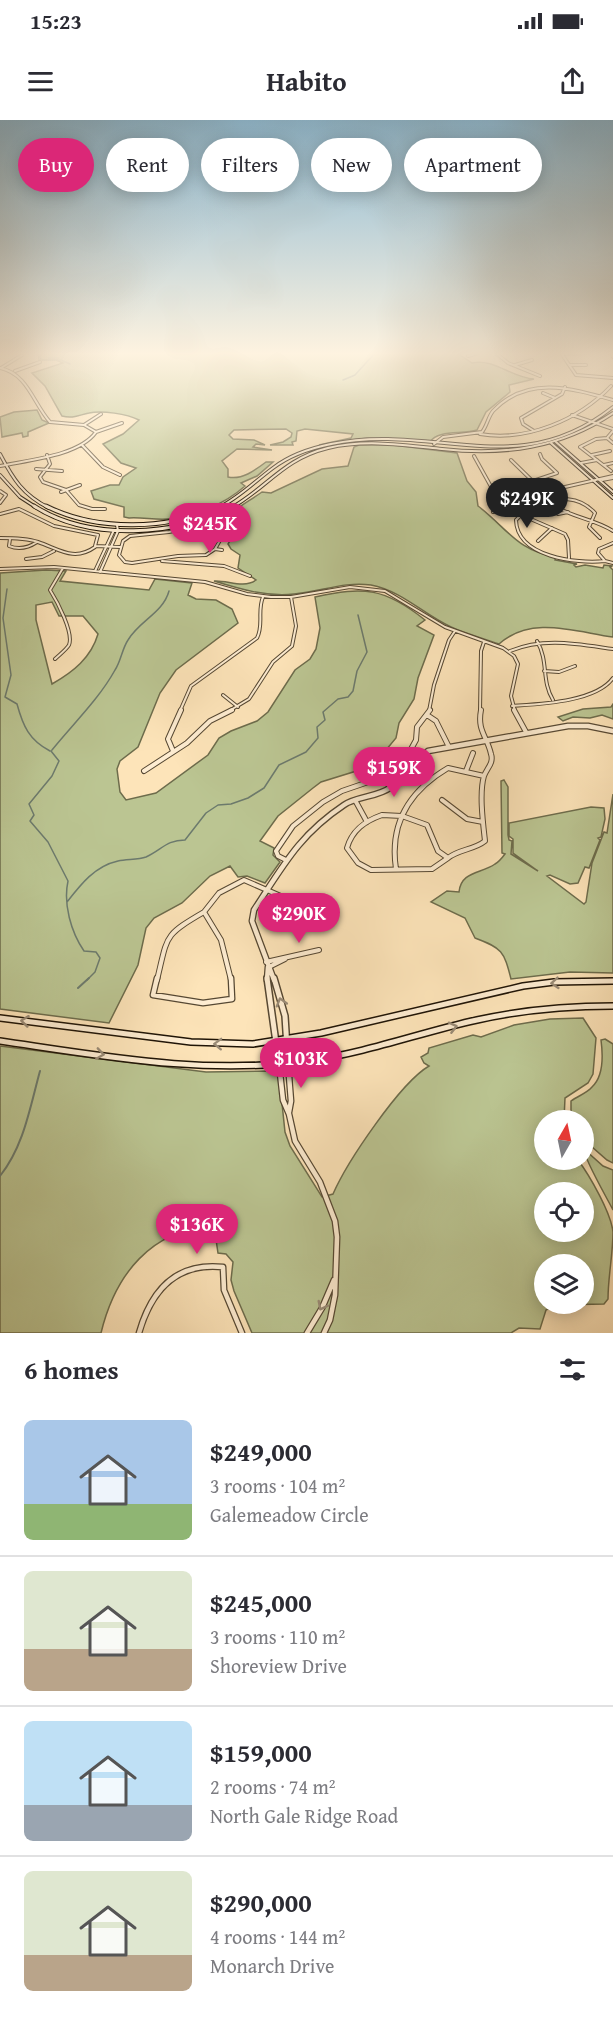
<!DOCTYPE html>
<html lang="en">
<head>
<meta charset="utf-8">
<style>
  body { margin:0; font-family:"Gentium Book Plus",serif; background:#f2f2f3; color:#2b2b33; height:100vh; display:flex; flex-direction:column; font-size:22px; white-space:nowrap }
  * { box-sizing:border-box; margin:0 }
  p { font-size:20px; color:#7c7c81 }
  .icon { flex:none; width:33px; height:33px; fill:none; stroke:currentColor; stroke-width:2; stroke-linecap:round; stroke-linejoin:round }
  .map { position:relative; height:1213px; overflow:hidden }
  .drawer { display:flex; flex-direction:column; background:#fff; flex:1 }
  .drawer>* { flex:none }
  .banner { position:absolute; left:18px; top:18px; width:578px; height:54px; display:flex; gap:12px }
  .needle { width:39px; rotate:9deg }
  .buttons { position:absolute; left:534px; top:990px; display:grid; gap:12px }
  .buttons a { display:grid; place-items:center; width:60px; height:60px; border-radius:50%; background:#fff; box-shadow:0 3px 15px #0003; font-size:30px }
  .price { position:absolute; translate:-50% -51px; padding:0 14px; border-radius:21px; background:#db2777; color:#fff; font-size:20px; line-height:39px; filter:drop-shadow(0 2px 3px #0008) }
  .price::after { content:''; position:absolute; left:50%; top:36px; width:18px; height:14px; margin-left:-9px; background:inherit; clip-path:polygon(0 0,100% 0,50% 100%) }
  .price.selected { background:#222; color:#fff }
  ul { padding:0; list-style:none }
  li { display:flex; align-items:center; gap:18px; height:150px; padding:0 24px }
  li+li { border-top:2px solid #e1e1e2 }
  li span { display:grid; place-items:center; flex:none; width:168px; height:120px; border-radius:9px; color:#555 }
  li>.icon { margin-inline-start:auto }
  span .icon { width:72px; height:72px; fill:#fffc; stroke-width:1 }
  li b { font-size:26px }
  h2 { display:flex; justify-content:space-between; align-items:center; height:72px; padding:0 24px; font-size:26px }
  .pill { padding:0 21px; border-radius:27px; background:#fff; box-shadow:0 3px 15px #0003; font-size:21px; line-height:54px }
  .pill.selected { background:#db2777; color:#fff }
  .status { display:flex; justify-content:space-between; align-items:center; height:42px; padding:0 30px; background:#fff; direction:ltr }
  .status svg { height:16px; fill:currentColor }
  header { display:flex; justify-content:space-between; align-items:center; height:78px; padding:0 24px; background:#fff; font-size:27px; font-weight:800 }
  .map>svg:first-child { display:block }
  .green { fill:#bbc592; stroke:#6d6c4c; stroke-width:1.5; fill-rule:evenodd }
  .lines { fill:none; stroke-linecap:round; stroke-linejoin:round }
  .stream-far1 { stroke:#6c7a6d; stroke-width:1.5 }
  .stream { stroke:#6c7a6d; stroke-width:2 }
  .minor-far2-casing { stroke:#564833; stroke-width:4 }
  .minor-far1-casing { stroke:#564833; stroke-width:6 }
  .minor-casing { stroke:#564833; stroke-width:7 }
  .tertiary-far1-casing { stroke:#564833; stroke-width:7 }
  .tertiary-casing { stroke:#564833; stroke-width:8 }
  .secondary-far2-casing { stroke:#1f1406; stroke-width:4 }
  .secondary-far1-casing { stroke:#1f1406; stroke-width:5 }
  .secondary-casing { stroke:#1f1406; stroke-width:8 }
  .minor-far2 { stroke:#feedd2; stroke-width:2 }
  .minor-far1 { stroke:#feedd2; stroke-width:4 }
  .minor { stroke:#feedd2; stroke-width:4.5 }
  .tertiary-far1 { stroke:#feedd2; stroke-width:4.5 }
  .tertiary { stroke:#feedd2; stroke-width:5 }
  .secondary-far2 { stroke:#feedd2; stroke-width:2 }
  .secondary-far1 { stroke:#feedd2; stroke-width:3 }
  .secondary { stroke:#feedd2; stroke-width:5 }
  .oneway { stroke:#9a8b76 }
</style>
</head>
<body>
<div class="status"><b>15:23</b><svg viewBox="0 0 49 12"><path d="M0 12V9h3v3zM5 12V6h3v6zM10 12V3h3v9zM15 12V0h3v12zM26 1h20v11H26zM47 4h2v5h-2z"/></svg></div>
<header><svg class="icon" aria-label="menu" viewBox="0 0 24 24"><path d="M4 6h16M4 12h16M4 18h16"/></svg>Habito<svg class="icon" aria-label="share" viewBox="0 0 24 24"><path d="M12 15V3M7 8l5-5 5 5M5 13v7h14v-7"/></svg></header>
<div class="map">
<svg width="613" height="1213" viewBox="0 0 613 1213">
  <rect width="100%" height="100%" fill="#fde4b9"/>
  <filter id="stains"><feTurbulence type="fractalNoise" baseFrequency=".00333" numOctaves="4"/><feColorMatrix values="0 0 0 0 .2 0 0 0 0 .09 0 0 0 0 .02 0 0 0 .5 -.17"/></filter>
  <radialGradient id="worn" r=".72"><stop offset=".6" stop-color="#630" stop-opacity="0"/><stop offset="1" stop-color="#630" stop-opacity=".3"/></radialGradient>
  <path class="green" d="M38,233H457L472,243C494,238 512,258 534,259L509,265L510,272L486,292L477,310C463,315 438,309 430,322L367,318L319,325L351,318L353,314L305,309L297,311L296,321L292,322L293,325H270L283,322L291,317L292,313L286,309L234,310L229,315L233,319L254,320L265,325L256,324L253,327L272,330L237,329L222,341L228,349V357C242,360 254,351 266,342H273L257,356L241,363L245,366C225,384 194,397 167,399C155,400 141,397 129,398L124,397V387L94,379L91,371L110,365H119L123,357L136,348L121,343L103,324L123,314L139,300C127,294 102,290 89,293C79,295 73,299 62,296L45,266L32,253L63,243L56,240H39Z
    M37,290L42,300L49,303L28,312V316L23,317L22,313L2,317L0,297L14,292Z
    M359,325H393L457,333L467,361L476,372L478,386C507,408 517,431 556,437L555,440L577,444L574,445L576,447L585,445L603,448L604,445L612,446L610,447L613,450V517C576,512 531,495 499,524C483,518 466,514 451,507C423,494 402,471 371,465C344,461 321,472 294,474C266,477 240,469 214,461C228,460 243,469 256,460L238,448L240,435L231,429L228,424L242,400L231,393C240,386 252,379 262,372L271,373L322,349L348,346L354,327Z
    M46,450L66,451L60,461L149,470L155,459L192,463L188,475L196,479L216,480L232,489L238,503L176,550L160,573L138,627L120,641L117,649L120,672L126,680L156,673L208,635L219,618L231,611L257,601L268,592L295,550L310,539L316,529L320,508L315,477C364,466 385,468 425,500L417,506L434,515L418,558L414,579L399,603L396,618L381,636L366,648L321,662L313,668L278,696L260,721L274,728L273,735L280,742L265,763L247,756L238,757L230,746L210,756L182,783L154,798L146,808L138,845L109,903L0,889V453ZM52,482L59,496H83L98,514C91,538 73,552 52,564L36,500V485Z
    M613,584V599L602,595L590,598L573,597L563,601L558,597L583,589L611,587Z
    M504,660L508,667V715L509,720L512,721L511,734L538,751L513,733V719L509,716V703L591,687L604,688L605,699L601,717L598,718L600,720L589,748L585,747L578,763L570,764L550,755L547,756L584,784L586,782L592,743L604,712L607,713L613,674V853L570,852L511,859C504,831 502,828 475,818L465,798L431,782L447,771L459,772C461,751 481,754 495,744C499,742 502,738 505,734L502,733L501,661Z
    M583,898L596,918L593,954L588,963L565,978L564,1000H544V1040H578C590,1056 611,1093 613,1112C613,1134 608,1157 608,1179L604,1184L556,1185L546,1190L540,1209L519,1208L511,1213H252L234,1171L231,1160L233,1142L226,1134L218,1133L214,1106C151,1109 115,1155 101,1213H0V926L206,952L274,951L279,955L285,1012L290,1026L322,1077L333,1074C347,1042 400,963 429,946L424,943L421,937L428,933L429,928L473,915L481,917L514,905L550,899ZM544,1072H584V1112H544ZM544,1144H584V1184H544Z
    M605,919L613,924V1043L607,1040L584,1020V1000H574L571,993V981C578,976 587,973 592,967C604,956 603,935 601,920Z
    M584,1029L603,1046L613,1050V1090C607,1078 583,1037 584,1029Z"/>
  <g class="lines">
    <path class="stream-far1" d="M38,233L41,239
      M48,238H59
      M42,240H61L70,244
      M343,260L355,255L375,233
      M7,469L3,498L11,555L5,577L17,584C23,606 29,620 50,631
      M52,630C73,604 99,579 115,550C121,541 122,529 128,520C139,501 163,493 169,471
      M51,631L59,641L52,656L29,684L34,695L30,701L48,722L68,761C63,784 71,812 84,831L96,832L100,838L95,852L87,860
      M67,782C81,764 95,746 118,741C127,739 138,740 146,737C162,730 166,720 185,720L206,693L218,685L231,684L248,678L264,668L279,645L306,632L318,618L317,607L325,600L323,592L338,579L348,577L353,571L357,551L367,532L358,495"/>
    <path class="stream" d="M78,868L89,858
      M0,1056C24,1026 30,987 40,951"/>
    <g class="minor-far2-casing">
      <path id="minor-far2" d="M496,233L508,243L540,256
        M561,233L576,255L613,258
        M612,233L613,237
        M562,234L585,233
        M468,236L478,233
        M515,245L532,240
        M569,245H586
        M0,248C28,254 33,283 50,302L84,305L96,312C79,336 28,340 0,346
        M1,248L22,235
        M15,251L40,242
        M543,273L555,278
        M572,295L613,309
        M84,305L101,294
        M534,311L523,304L521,298L562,274L565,267
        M613,311L607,318L613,323
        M96,312L122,303
        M480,314C526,322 579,300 611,266
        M607,318L596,319L580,327L611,351
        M434,324L443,317L482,312C487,306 488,297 493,291C527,255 571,268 613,280
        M82,325L103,347L120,355
        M47,335L50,344L40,357L43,362L66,370L79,385L92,389H105
        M592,335L610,331
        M474,336L499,381L519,394L565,414L568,420L569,438
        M511,340L550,378
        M581,343L597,340
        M604,345L613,343
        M36,349L62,351
        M602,360L613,358
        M534,361C552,399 585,393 613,411
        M491,368L530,362L557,353L542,339L540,334
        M0,371L6,375L0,383
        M61,372L80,365
        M498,378L552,370L613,356
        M531,383C555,379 577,373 595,393L589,407L600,418
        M557,387L553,389L558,394L568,392
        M493,392L521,385
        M0,394L19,389L54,406L98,415L95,426L120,427
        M521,395L516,400C517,437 576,444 605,441
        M207,404L221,408L223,415L215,429L206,435L178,436L132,443L125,442L119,435L123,421L130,416L169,412Z
        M0,418C13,418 26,418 38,422C59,429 74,442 95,427
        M10,419L9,426C19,430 28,428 37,422
        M538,421L552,408
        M613,423L599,429L598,433L605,441L613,443
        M215,429L222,430
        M26,439L42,437L54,431
        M162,441L224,446L250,456
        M0,449L54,447L205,462L247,474L271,477H291L350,467L385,471L445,507L503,528L514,536L518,544L511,576L515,591
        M95,451L114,410
        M100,452L118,411L117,405
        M537,521C549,542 541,560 553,580
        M510,531C544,517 577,524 613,529
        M55,539C59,535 66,530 69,525C74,513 57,481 50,470L63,448
        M544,551L559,552L575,546
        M223,575L238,587
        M512,586C540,584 596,582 613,558
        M180,591L191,566L257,518C264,505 257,491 263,477
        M229,591L249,579L273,542L292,526L296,506L291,477
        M429,591L434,565L449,520L455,511
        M480,591L481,531L484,522"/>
    </g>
    <g class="minor-far1-casing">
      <path id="minor-far1" d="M514,590L526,612
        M427,595L436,601L449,627
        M173,631L168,619L181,590
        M144,651L187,623L210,601L232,590
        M466,651L473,633
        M355,680L367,702
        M442,680L467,699L483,702
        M382,695L402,696L427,705L438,731L448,738L432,749L371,750L358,743L347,728C352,710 365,701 382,695Z
        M448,738C459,729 474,730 485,721C483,703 479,673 484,656C487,648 494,643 491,634C487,616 477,611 481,590
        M286,740L278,736L276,731L293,706L323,682L342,671L377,659L388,652L410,631L416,620L417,607L430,590
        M396,749C389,703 409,671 448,648L484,656
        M204,792L221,820L231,860
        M204,792L219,773L244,760L283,777H292
        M266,842L319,830
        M269,847L285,839
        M157,860C168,815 163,816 204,792"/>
    </g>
    <g class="minor-casing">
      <path id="minor" d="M157,858L153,875L203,883L232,879L231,858
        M288,943L291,981L289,992
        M279,944L283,980L289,994L295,1021L320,1062L335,1101L337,1117L335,1175L330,1200L324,1213
        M139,1213C151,1171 176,1142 223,1147L224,1170L242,1213
        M307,1213L322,1188L334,1160"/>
    </g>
    <g class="tertiary-far1-casing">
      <path id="tertiary-far1" d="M267,860L268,847
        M274,860L252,801L254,790C283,746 299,715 344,685C357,676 379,677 391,667C405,656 414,642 428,631L568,606H588L613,611"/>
    </g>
    <g class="tertiary-casing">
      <path id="tertiary" d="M267,858L279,944
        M274,858L285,896L288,943"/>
    </g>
    <g class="secondary-far2-casing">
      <path id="secondary-far2" d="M556,322L613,372
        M551,323L613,378
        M0,334C13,359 23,375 49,388
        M0,355L20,377L37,388
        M218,388C239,378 254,362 273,348C290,335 311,328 331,324C434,302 517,363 613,287
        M231,388C268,367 283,339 328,328C366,319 404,325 442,329C504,336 561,328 613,293"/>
    </g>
    <g class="secondary-far1-casing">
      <path id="secondary-far1" d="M34,386C90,422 177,416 234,386
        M46,386C98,412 168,410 221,386"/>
    </g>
    <g class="secondary-casing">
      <path id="secondary" d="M0,898L191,922L253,924L321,913L523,866L554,862L613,861
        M0,921C103,936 209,956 313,940C369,932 422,912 477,900C522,890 567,886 613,886"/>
    </g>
    <use href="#minor-far2" class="minor-far2"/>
    <use href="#minor-far1" class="minor-far1"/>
    <use href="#minor" class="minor"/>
    <use href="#tertiary-far1" class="tertiary-far1"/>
    <use href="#tertiary" class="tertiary"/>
    <use href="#secondary-far2" class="secondary-far2"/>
    <use href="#secondary-far1" class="secondary-far1"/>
    <use href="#secondary" class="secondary"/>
  </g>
  <defs><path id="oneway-chevron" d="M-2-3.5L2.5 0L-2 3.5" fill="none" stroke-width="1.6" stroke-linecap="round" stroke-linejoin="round" transform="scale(1.5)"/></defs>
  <g class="oneway">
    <use href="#oneway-chevron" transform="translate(555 863) rotate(175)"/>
    <use href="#oneway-chevron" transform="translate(281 882) rotate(-106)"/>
    <use href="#oneway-chevron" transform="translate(25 901) rotate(-173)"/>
    <use href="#oneway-chevron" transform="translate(453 907) rotate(-14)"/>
    <use href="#oneway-chevron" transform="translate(218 924) rotate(-178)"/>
    <use href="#oneway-chevron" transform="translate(100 934) rotate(8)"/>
    <use href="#oneway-chevron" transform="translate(322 1186) rotate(117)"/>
  </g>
  <linearGradient id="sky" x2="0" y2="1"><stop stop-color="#8bb8d2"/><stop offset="0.58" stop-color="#fef3e0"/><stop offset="1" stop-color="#fef3e0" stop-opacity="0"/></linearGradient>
  <rect width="613" height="403" fill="url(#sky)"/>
  <rect width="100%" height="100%" filter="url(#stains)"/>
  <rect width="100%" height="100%" fill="url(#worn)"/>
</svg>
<div class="buttons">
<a><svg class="needle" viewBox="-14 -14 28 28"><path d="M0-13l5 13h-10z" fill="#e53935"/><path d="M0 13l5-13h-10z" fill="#7c7c81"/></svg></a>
<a><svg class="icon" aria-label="locate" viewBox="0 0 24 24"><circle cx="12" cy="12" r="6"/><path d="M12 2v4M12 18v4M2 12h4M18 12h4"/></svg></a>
<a><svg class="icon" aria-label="layers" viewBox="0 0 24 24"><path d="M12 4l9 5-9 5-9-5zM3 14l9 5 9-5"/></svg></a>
</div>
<b class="price selected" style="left:527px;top:409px">$249K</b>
<b class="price" style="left:210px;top:434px">$245K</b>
<b class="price" style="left:394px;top:678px">$159K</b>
<b class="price" style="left:299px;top:824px">$290K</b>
<b class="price" style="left:301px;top:969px">$103K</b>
<b class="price" style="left:197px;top:1135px">$136K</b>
<div class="banner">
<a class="pill selected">Buy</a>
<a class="pill">Rent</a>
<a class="pill">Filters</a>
<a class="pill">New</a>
<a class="pill">Apartment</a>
</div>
</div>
<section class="drawer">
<h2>6 homes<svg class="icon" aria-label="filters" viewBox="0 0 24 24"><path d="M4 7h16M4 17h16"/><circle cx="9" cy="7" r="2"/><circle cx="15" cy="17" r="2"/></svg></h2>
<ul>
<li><span style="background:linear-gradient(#a9c7e8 70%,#8fb573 0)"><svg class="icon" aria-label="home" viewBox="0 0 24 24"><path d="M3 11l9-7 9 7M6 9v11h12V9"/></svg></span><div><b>$249,000</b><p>3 rooms · 104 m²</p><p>Galemeadow Circle</p></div></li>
<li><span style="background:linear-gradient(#dfe7d0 65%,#b9a48a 0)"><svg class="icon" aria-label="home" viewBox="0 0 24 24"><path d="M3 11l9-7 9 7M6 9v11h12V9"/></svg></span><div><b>$245,000</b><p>3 rooms · 110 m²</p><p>Shoreview Drive</p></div></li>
<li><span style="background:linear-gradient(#bfe0f5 70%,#9aa5b1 0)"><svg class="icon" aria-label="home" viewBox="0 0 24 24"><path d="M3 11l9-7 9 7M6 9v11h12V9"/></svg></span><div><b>$159,000</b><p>2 rooms · 74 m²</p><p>North Gale Ridge Road</p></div></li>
<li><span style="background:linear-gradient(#dfe7d0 70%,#b9a48a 0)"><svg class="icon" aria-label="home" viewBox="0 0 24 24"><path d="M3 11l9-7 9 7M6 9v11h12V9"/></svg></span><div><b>$290,000</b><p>4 rooms · 144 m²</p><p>Monarch Drive</p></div></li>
</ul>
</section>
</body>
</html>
